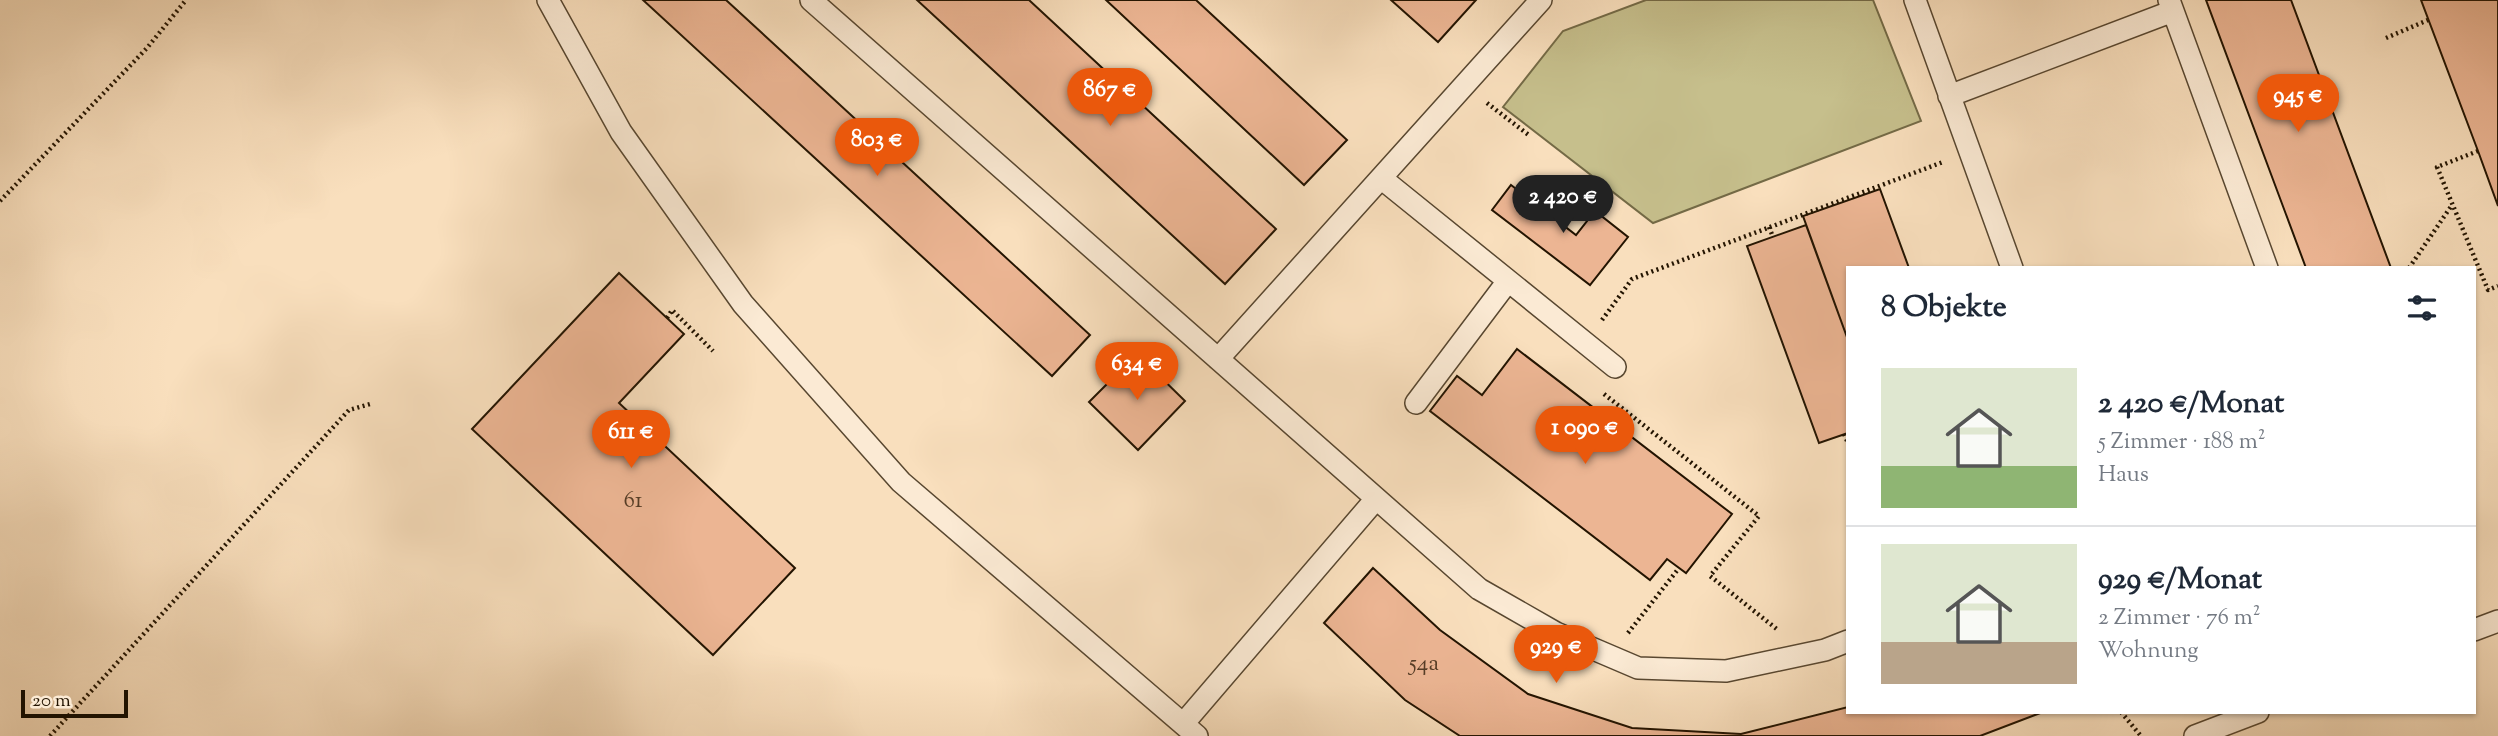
<!DOCTYPE html>
<html lang="de">
<head>
<meta charset="utf-8">
<style>
  body { margin:0; font-family:"Sorts Mill Goudy",serif; background:#f6f6f7; color:#1f2937; height:100vh; display:flex; flex-direction:column; font-size:26px; white-space:nowrap }
  * { box-sizing:border-box; margin:0 }
  p { font-size:23px; color:#747a83 }
  .icon { flex:none; width:38px; height:38px; fill:none; stroke:currentColor; stroke-width:2; stroke-linecap:round; stroke-linejoin:round }
  .map { position:relative; flex:1; overflow:hidden }
  .side { position:absolute; left:1846px; top:266px; width:630px; height:448px; display:flex; flex-direction:column; background:#fff; border-radius:0px; box-shadow:0 2px 5px #0004 }
  .side>* { flex:none }
  .scale { position:absolute; left:21px; bottom:18px; width:107px; box-sizing:border-box; padding-left:7px; border:4px solid #231401; border-top:0; font-size:19px; line-height:24px; white-space:nowrap; color:#231401; -webkit-text-stroke:5px #fbead4; paint-order:stroke }
  .price { position:absolute; translate:-50% -60px; padding:0 16px; border-radius:24px; background:#ea580c; color:#fff; font-size:23px; line-height:46px; filter:drop-shadow(0 2px 4px #0008) }
  .price::after { content:''; position:absolute; left:50%; top:42px; width:21px; height:16px; margin-left:-10px; background:inherit; clip-path:polygon(0 0,100% 0,50% 100%) }
  .price.current { background:#222; color:#fff }
  ul { padding:0; list-style:none }
  li { display:flex; align-items:center; gap:21px; height:175px; padding:0 35px }
  li+li { border-top:2px solid #e0e1e3 }
  li span { display:grid; place-items:center; flex:none; width:196px; height:140px; border-radius:0px; color:#555 }
  li>.icon { margin-inline-start:auto }
  span .icon { width:84px; height:84px; fill:#fffc; stroke-width:1 }
  li b { font-size:30px }
  h2 { display:flex; justify-content:space-between; align-items:center; height:84px; padding:0 35px; font-size:30px }
  .map>svg:first-child { display:block }
  .green { fill:#c6bf8c; stroke:#746a46; stroke-width:2 }
  .building { fill:#ecb593; stroke:#231401; stroke-width:2 }
  .lines { fill:none; stroke-linecap:round; stroke-linejoin:round }
  .lane-casing { stroke:#584730; stroke-width:24 }
  .path { stroke:#231401; stroke-width:4.5; stroke-dasharray:2 3.5; stroke-linecap:butt }
  .lane { stroke:#fbead4; stroke-width:21 }
  .labels { text-anchor:middle; stroke-width:7; stroke-linejoin:round; paint-order:stroke }
  .number-label { font-size:23px; fill:#553c26 }
</style>
</head>
<body>
<div class="map">
<svg width="2498" height="736" viewBox="0 0 2498 736">
  <rect width="100%" height="100%" fill="#f9dfbd"/>
  <filter id="stains"><feTurbulence type="fractalNoise" baseFrequency=".00286" numOctaves="4"/><feColorMatrix values="0 0 0 0 .2 0 0 0 0 .09 0 0 0 0 .02 0 0 0 .5 -.17"/></filter>
  <radialGradient id="worn" r=".72"><stop offset=".6" stop-color="#630" stop-opacity="0"/><stop offset="1" stop-color="#630" stop-opacity=".3"/></radialGradient>
  <path class="green" d="M1646,0H1873L1921,121L1653,223L1503,107L1563,31Z"/>
  <path class="building" d="M643,0H726L1090,335L1052,376Z
    M917,0H1029L1276,229L1225,284Z
    M1106,0H1196L1347,140L1304,185Z
    M1391,0H1476L1438,42Z
    M2206,0H2291L2391,268H2306Z
    M2421,0H2498V206L2478,151Z
    M1511,185L1576,235L1595,211L1628,237L1590,285L1492,210Z
    M1880,189L1909,268H1848V340L1803,216Z
    M1806,225L1848,340V433L1819,443L1747,246Z
    M619,273L684,334L619,403L795,568L713,655L472,429Z
    M1517,349L1732,514L1686,573L1667,559L1650,580L1430,411L1457,376L1482,395Z
    M1137,354L1185,401L1138,450L1089,402Z
    M1373,568L1440,630L1528,694L1632,728L1741,734L1848,707V712H2043L1980,736H1460L1405,700L1324,623Z"/>
  <g class="lines">
    <g class="lane-casing">
      <path id="lane" d="M548,0L621,132L743,304L901,482L1197,736
        M811,0L1479,589L1556,633L1638,668L1726,671L1825,650L1848,641
        M1915,0L2012,268
        M2169,0L2267,268
        M1949,96L2173,11
        M1381,178L1615,367
        M1218,359L1541,0
        M1416,403L1508,281
        M2474,630L2498,621
        M1183,724L1375,500
        M2195,736L2258,712"/>
    </g>
    <path class="path" d="M2386,38L2428,20
      M1487,103L1530,136
      M2478,151L2437,167L2488,290L2498,286
      M0,201L147,48L186,0
      M1769,227L1773,237
      M2409,268L2452,205
      M667,318L672,310L713,351
      M1602,320L1632,279L1943,162
      M1604,394L1759,516L1710,576L1778,630
      M1844,434L1848,443
      M1628,633L1679,568
      M2121,712L2141,736
      M50,736L349,410L370,404"/>
    <use href="#lane" class="lane"/>
  </g>
  <g class="labels">
    <g class="number-label">
      <text x="633" y="507">61</text>
      <text x="1424" y="670">54a</text>
    </g>
  </g>
  <rect width="100%" height="100%" filter="url(#stains)"/>
  <rect width="100%" height="100%" fill="url(#worn)"/>
</svg>
<div class="scale">20 m</div>
<b class="price" style="left:1110px;top:128px">867 €</b>
<b class="price" style="left:2298px;top:134px">945 €</b>
<b class="price" style="left:877px;top:178px">803 €</b>
<b class="price current" style="left:1563px;top:235px">2 420 €</b>
<b class="price" style="left:1137px;top:402px">634 €</b>
<b class="price" style="left:1585px;top:466px">1 090 €</b>
<b class="price" style="left:631px;top:470px">611 €</b>
<b class="price" style="left:1556px;top:685px">929 €</b>
<section class="side">
<h2>8 Objekte<svg class="icon" aria-label="filters" viewBox="0 0 24 24"><path d="M4 7h16M4 17h16"/><circle cx="9" cy="7" r="2"/><circle cx="15" cy="17" r="2"/></svg></h2>
<ul>
<li><span style="background:linear-gradient(#dfe7d0 70%,#8fb573 0)"><svg class="icon" aria-label="home" viewBox="0 0 24 24"><path d="M3 11l9-7 9 7M6 9v11h12V9"/></svg></span><div><b>2 420 €/Monat</b><p>5 Zimmer · 188 m²</p><p>Haus</p></div></li>
<li><span style="background:linear-gradient(#dfe7d0 70%,#b9a48a 0)"><svg class="icon" aria-label="home" viewBox="0 0 24 24"><path d="M3 11l9-7 9 7M6 9v11h12V9"/></svg></span><div><b>929 €/Monat</b><p>2 Zimmer · 76 m²</p><p>Wohnung</p></div></li>
</ul>
</section>
</div>
</body>
</html>
